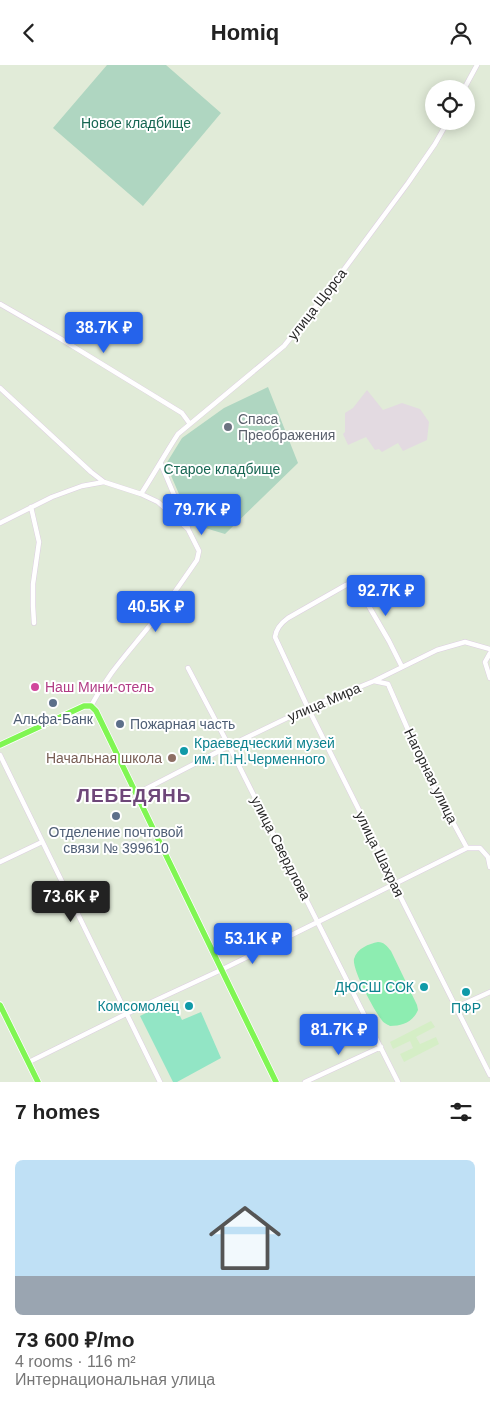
<!DOCTYPE html>
<html lang="en">
<head>
<meta charset="utf-8">
<style>
  body { margin:0; font-family:Helvetica,sans-serif; background:#f2f2f2; color:#222; height:100vh; display:flex; flex-direction:column; font-size:19px; white-space:nowrap }
  * { box-sizing:border-box; margin:0 }
  p { font-size:16px; color:#767676 }
  .icon { flex:none; width:28px; height:28px; fill:none; stroke:currentColor; stroke-width:2; stroke-linecap:round; stroke-linejoin:round }
  .map { position:relative; height:1017px; overflow:hidden }
  .details { display:flex; flex-direction:column; background:#fff; flex:1 }
  .details>* { flex:none }
  .fabs { position:absolute; left:425px; top:15px; display:grid; gap:10px }
  .fabs a { display:grid; place-items:center; width:50px; height:50px; border-radius:50%; background:#fff; box-shadow:0 2px 12px #0003; font-size:25px }
  .price { position:absolute; translate:-50% -42px; padding:0 11px; border-radius:5px; background:#2563eb; color:#fff; font-size:16px; line-height:32px; filter:drop-shadow(0 1px 2px #0008) }
  .price::after { content:''; position:absolute; left:50%; top:30px; width:15px; height:11px; margin-left:-8px; background:inherit; clip-path:polygon(0 0,100% 0,50% 100%) }
  .price.on { background:#222; color:#fff }
  ul { padding:0; list-style:none }
  li { display:grid; align-content:center; gap:10px; height:265px; padding:0 15px }
  li span { display:grid; place-items:center; height:155px; border-radius:8px; color:#555 }
  li>.icon { margin-inline-start:auto }
  span .icon { width:90px; height:90px; fill:#fffc; stroke-width:1 }
  li b { font-size:21px }
  h2 { display:flex; justify-content:space-between; align-items:center; height:60px; padding:0 15px; font-size:21px }
  header { display:flex; justify-content:space-between; align-items:center; height:65px; padding:0 15px; background:#fff; font-size:22px; font-weight:700 }
  .map>svg:first-child { display:block }
  .industrial { fill:#e3dae1 }
  .education { fill:#d5eec6 }
  .green { fill:#92e5c5 }
  .cemetery { fill:#afd6c1 }
  .pitch { fill:#8dedb1 }
  .lines { fill:none; stroke-linecap:round; stroke-linejoin:round }
  .minor-casing { stroke:#ddcee2; stroke-width:5.5 }
  .major-casing { stroke:#fff; stroke-width:7 }
  .minor { stroke:#fff; stroke-width:4.5 }
  .major { stroke:#80f653; stroke-width:5.5 }
  .worship-dot { fill:#6b7280; stroke:#fff; stroke-width:2 }
  .hotel-dot { fill:#d1479c; stroke:#fff; stroke-width:2 }
  .service-dot { fill:#5c6f8a; stroke:#fff; stroke-width:2 }
  .culture-dot { fill:#0f9aa8; stroke:#fff; stroke-width:2 }
  .education-dot { fill:#8d6e63; stroke:#fff; stroke-width:2 }
  .labels { text-anchor:middle; stroke-width:4; stroke-linejoin:round; paint-order:stroke }
  .park-label { font-size:14px; fill:#166652; stroke:#fff }
  .street-label { font-size:14px; fill:#282828; stroke:#fff }
  .worship-label { font-size:14px; fill:#5b616d; stroke:#fff; text-anchor:start }
  .hotel-label { font-size:14px; fill:#b23c85; stroke:#fff; text-anchor:start }
  .service-label { font-size:14px; fill:#4e5e75; stroke:#fff }
  .culture-label { font-size:14px; fill:#0d838f; stroke:#fff; text-anchor:end }
  .education-label { font-size:14px; fill:#785e54; stroke:#fff; text-anchor:end }
  .district-label { font-size:19px; font-weight:bold; letter-spacing:1px; fill:#6e4779; stroke:#fff }
</style>
</head>
<body>
<header><svg class="icon" aria-label="back" viewBox="0 0 24 24"><path d="M15 5l-7 7 7 7"/></svg>Homiq<svg class="icon" aria-label="person" viewBox="0 0 24 24"><circle cx="12" cy="8" r="4"/><path d="M4 21q1-7 8-7t8 7"/></svg></header>
<div class="map">
<svg width="490" height="1017" viewBox="0 0 490 1017">
  <rect width="100%" height="100%" fill="#e1ebd8"/>
  <path class="industrial" d="M367,325L383,345L402,338L420,344L429,357L427,375L403,386L398,378L382,387L379,384L375,385L366,372L348,380L343,369L345,367V348L353,343Z"/>
  <path class="education" d="M431,956L435,962L416,972L420,979L436,972L439,979L404,997L400,989L413,983L410,976L393,984L390,977Z"/>
  <path class="green" d="M172,935L182,955L201,947L221,993L177,1017H173L140,951Z"/>
  <path class="cemetery" d="M107,0H166L221,48L143,141L53,63Z
    M268,322L298,398L225,469L192,459L166,399L182,373L224,343Z"/>
  <path class="pitch" d="M378,877C384,877 387,881 391,886L417,940L418,945C413,957 402,961 390,961C387,959 383,958 381,954C374,945 352,905 354,894C357,883 369,879 378,877Z"/>
  <g class="lines">
    <g class="minor-casing">
      <path id="minor" d="M464,24L477,0
        M0,239L61,274L182,348L190,359
        M0,323L91,407L104,417
        M161,399L188,463
        M141,429C154,409 165,389 178,369L284,281L328,226L408,118L435,79L448,56
        M31,442L39,477L33,519V541L34,558
        M0,458L52,432L82,421L104,417L141,429L158,437L188,464L199,486L197,495C181,518 165,542 147,564C126,590 107,610 91,641
        M490,588L485,597L490,613
        M402,602L389,576L356,519C352,518 349,518 346,520L288,553C281,558 276,564 275,572L308,643L387,801L394,819L490,1010
        M188,603L229,681L398,1017
        M374,616L388,619L430,715L467,783
        M0,690L160,1017
        M136,729L229,681L308,643L374,616L437,585L465,577L490,584
        M0,797L42,777
        M457,942L490,927
        M29,997L126,949L221,905L467,783H480L488,792L490,802
        M305,1017L381,982"/>
    </g>
    <g class="major-casing">
      <path id="major" d="M0,680L84,641H91L96,646L276,1017
        M0,940L38,1017"/>
    </g>
    <use href="#minor" class="minor"/>
    <use href="#major" class="major"/>
  </g>
  <circle class="worship-dot" cx="228" cy="362" r="5"/>
  <circle class="hotel-dot" cx="35" cy="622" r="5"/>
  <g class="service-dot">
    <circle cx="53" cy="638" r="5"/>
    <circle cx="120" cy="659" r="5"/>
    <circle cx="116" cy="751" r="5"/>
  </g>
  <g class="culture-dot">
    <circle cx="184" cy="686" r="5"/>
    <circle cx="424" cy="922" r="5"/>
    <circle cx="466" cy="927" r="5"/>
    <circle cx="189" cy="941" r="5"/>
  </g>
  <circle class="education-dot" cx="172" cy="693" r="5"/>
  <g class="labels">
    <g class="park-label">
      <text x="136" y="63">Новое кладбище</text>
      <text x="222" y="409">Старое кладбище</text>
    </g>
    <g class="street-label">
      <text transform="translate(317 239) rotate(-52)" y="5">улица Щорса</text>
      <text transform="translate(324 637) rotate(-23)" y="5">улица Мира</text>
      <text transform="translate(431 711) rotate(64)" y="5">Нагорная улица</text>
      <text transform="translate(281 783) rotate(63)" y="5">улица Свердлова</text>
      <text transform="translate(380 789) rotate(64)" y="5">улица Шахрая</text>
    </g>
    <g class="worship-label">
      <text x="238" y="359">Спаса<tspan x="238" dy="16">Преображения</tspan></text>
    </g>
    <g class="hotel-label">
      <text x="45" y="627">Наш Мини-отель</text>
    </g>
    <g class="service-label">
      <text x="53" y="659">Альфа-Банк</text>
      <text x="130" y="664" text-anchor="start">Пожарная часть</text>
      <text x="116" y="772">Отделение почтовой<tspan x="116" dy="16">связи № 399610</tspan></text>
    </g>
    <g class="culture-label">
      <text x="194" y="683" text-anchor="start">Краеведческий музей<tspan x="194" dy="16">им. П.Н.Черменного</tspan></text>
      <text x="414" y="927">ДЮСШ СОК</text>
      <text x="179" y="946">Комсомолец</text>
      <text x="466" y="948" text-anchor="middle">ПФР</text>
    </g>
    <g class="education-label">
      <text x="162" y="698">Начальная школа</text>
    </g>
    <g class="district-label">
      <text x="134" y="737">ЛЕБЕДЯНЬ</text>
    </g>
  </g>
</svg>
<div class="fabs">
<a><svg class="icon" aria-label="locate" viewBox="0 0 24 24"><circle cx="12" cy="12" r="6"/><path d="M12 2v4M12 18v4M2 12h4M18 12h4"/></svg></a>
</div>
<b class="price" style="left:104px;top:289px">38.7K ₽</b>
<b class="price" style="left:202px;top:471px">79.7K ₽</b>
<b class="price" style="left:386px;top:552px">92.7K ₽</b>
<b class="price" style="left:156px;top:568px">40.5K ₽</b>
<b class="price on" style="left:71px;top:858px">73.6K ₽</b>
<b class="price" style="left:253px;top:900px">53.1K ₽</b>
<b class="price" style="left:339px;top:991px">81.7K ₽</b>
</div>
<section class="details">
<h2>7 homes<svg class="icon" aria-label="filters" viewBox="0 0 24 24"><path d="M4 7h16M4 17h16"/><circle cx="9" cy="7" r="2"/><circle cx="15" cy="17" r="2"/></svg></h2>
<ul>
<li><span style="background:linear-gradient(#bfe0f5 75%,#9aa5b1 0)"><svg class="icon" aria-label="home" viewBox="0 0 24 24"><path d="M3 11l9-7 9 7M6 9v11h12V9"/></svg></span><div><b>73 600 ₽/mo</b><p>4 rooms · 116 m²</p><p>Интернациональная улица</p></div></li>
</ul>
</section>
</body>
</html>
